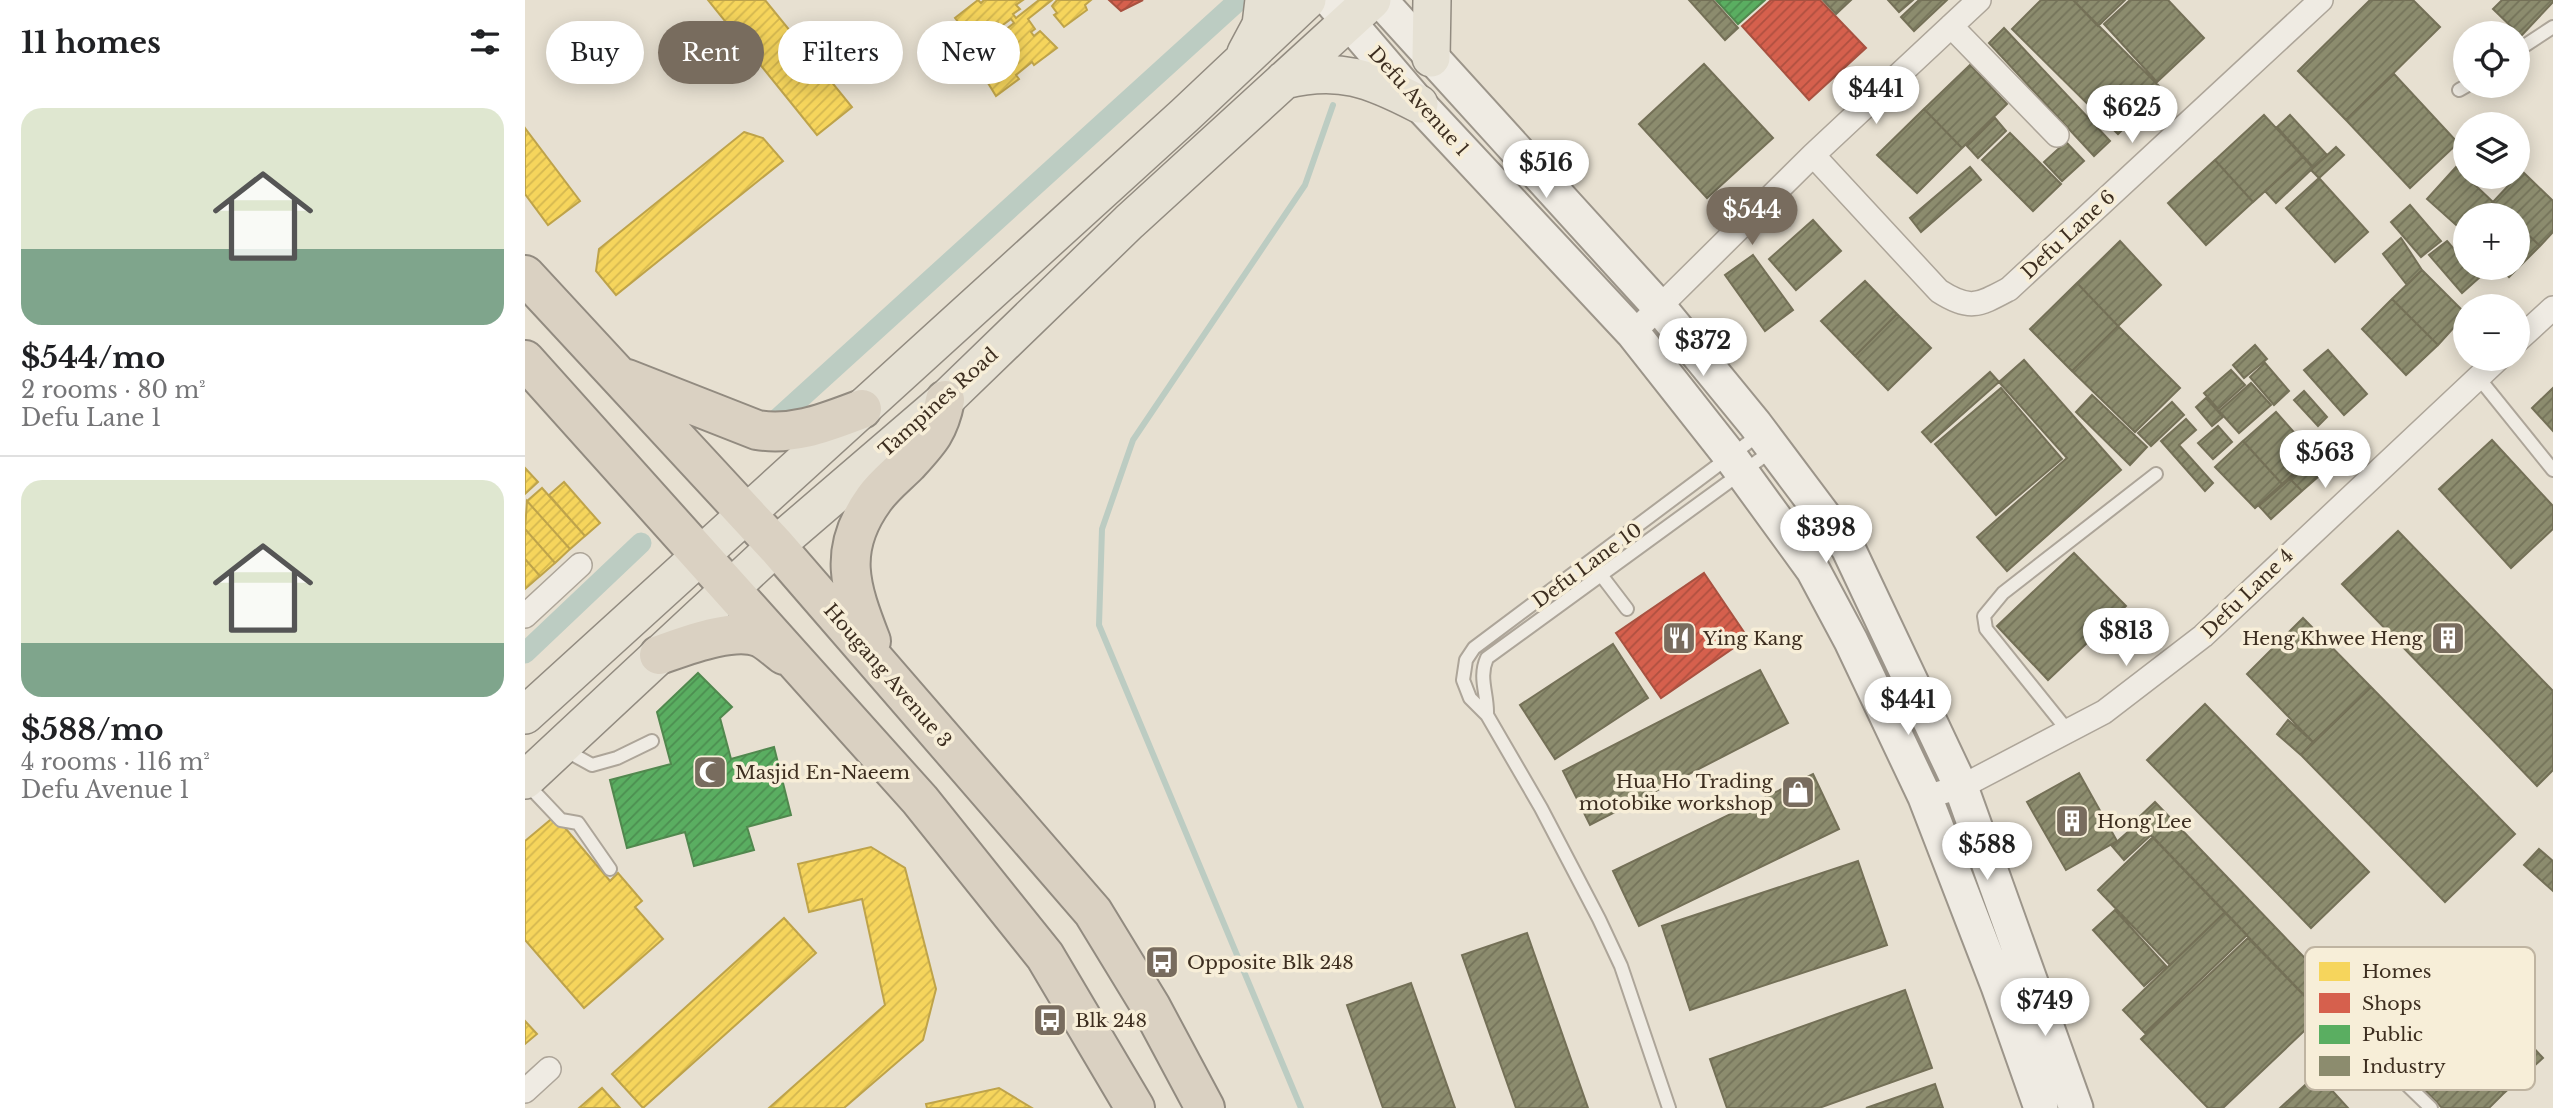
<!DOCTYPE html>
<html lang="en">
<head>
<meta charset="utf-8">
<style>
  body { margin:0; font-family:"Libre Baskerville",serif; background:#f2f2f2; color:#202124; height:100vh; display:flex; flex-direction:column; font-size:26px; white-space:nowrap }
  * { box-sizing:border-box; margin:0 }
  p { font-size:23px; color:#757577 }
  .icon { flex:none; width:38px; height:38px; fill:none; stroke:currentColor; stroke-width:2; stroke-linecap:round; stroke-linejoin:round }
  .map { position:relative; flex:1; overflow:hidden }
  .side { display:flex; flex-direction:column; background:#fff; width:525px }
  .side>* { flex:none }
  .hud { position:absolute; left:21px; top:21px; width:665px; height:63px; display:flex; gap:14px }
  .fabs { position:absolute; left:1928px; top:21px; display:grid; gap:14px }
  .fabs a { display:grid; place-items:center; width:77px; height:77px; border-radius:50%; background:#fff; box-shadow:0 4px 18px #0003; font-size:35px }
  .price { position:absolute; translate:-50% -60px; padding:0 16px; border-radius:24px; background:#fff; color:#222; font-size:23px; line-height:46px; filter:drop-shadow(0 2px 4px #0008) }
  .price::after { content:''; position:absolute; left:50%; top:42px; width:21px; height:16px; margin-left:-10px; background:inherit; clip-path:polygon(0 0,100% 0,50% 100%) }
  .price.selected { background:#786c5e; color:#fff }
  ul { padding:0; list-style:none }
  li { display:grid; align-content:center; gap:14px; height:371px; padding:0 21px }
  li+li { border-top:2px solid #e0e0e0 }
  li span { display:grid; place-items:center; height:217px; border-radius:21px; color:#555 }
  li>.icon { margin-inline-start:auto }
  span .icon { width:126px; height:126px; fill:#fffc; stroke-width:1 }
  li b { font-size:30px }
  h2 { display:flex; justify-content:space-between; align-items:center; height:84px; padding:0 21px; font-size:30px }
  .pill { padding:0 24px; border-radius:32px; background:#fff; box-shadow:0 4px 18px #0003; font-size:24px; line-height:63px }
  .pill.selected { background:#786c5e; color:#fff }
  main { display:flex; flex:1; min-height:0 }
  .map>svg:first-child { display:block }
  .homes { fill:url(#homes-hatch); stroke:#bea34a; stroke-width:2 }
  .shops { fill:url(#shops-hatch); stroke:#a85140; stroke-width:2 }
  .public { fill:url(#public-hatch); stroke:#51884e; stroke-width:2 }
  .industry { fill:url(#industry-hatch); stroke:#747057; stroke-width:2 }
  .lines { fill:none; stroke-linecap:round; stroke-linejoin:round }
  .stream { stroke:#bcccc2; stroke-width:6 }
  .canal { stroke:#bcccc2; stroke-width:21 }
  .lane-casing { stroke:#ada599; stroke-width:16 }
  .street-casing { stroke:#ada599; stroke-width:26 }
  .secondary-casing { stroke:#9c958a; stroke-width:37 }
  .primary-casing { stroke:#928b80; stroke-width:40 }
  .highway-casing { stroke:#928b80; stroke-width:42 }
  .lane { stroke:#efebe3; stroke-width:12 }
  .street { stroke:#efebe3; stroke-width:23 }
  .secondary { stroke:#efebe3; stroke-width:33 }
  .primary { stroke:#e6e1d4; stroke-width:37 }
  .highway { stroke:#dad1c2; stroke-width:38 }
  .labels { text-anchor:middle; stroke-width:7; stroke-linejoin:round; paint-order:stroke }
  .street-label { font-size:19px; fill:#3d2e20; stroke:#f7eed8 }
  .poi-label { font-size:19px; fill:#3d2e20; stroke:#f7eed8; text-anchor:start }
  .key { fill:#f7eed8; stroke:#bfb4a1; stroke-width:2 }
  .key-label { font-size:19px; fill:#3d2e20 }
</style>
</head>
<body>
<main>
<section class="side">
<h2>11 homes<svg class="icon" aria-label="filters" viewBox="0 0 24 24"><path d="M4 7h16M4 17h16"/><circle cx="9" cy="7" r="2"/><circle cx="15" cy="17" r="2"/></svg></h2>
<ul>
<li><span style="background:linear-gradient(#dfe7d0 65%,#7fa58c 0)"><svg class="icon" aria-label="home" viewBox="0 0 24 24"><path d="M3 11l9-7 9 7M6 9v11h12V9"/></svg></span><div><b>$544/mo</b><p>2 rooms · 80 m²</p><p>Defu Lane 1</p></div></li>
<li><span style="background:linear-gradient(#dfe7d0 75%,#7fa58c 0)"><svg class="icon" aria-label="home" viewBox="0 0 24 24"><path d="M3 11l9-7 9 7M6 9v11h12V9"/></svg></span><div><b>$588/mo</b><p>4 rooms · 116 m²</p><p>Defu Avenue 1</p></div></li>
</ul>
</section>
<div class="map">
<svg width="2028" height="1108" viewBox="0 0 2028 1108">
  <defs>
    <pattern id="homes-hatch" width="6" height="6" patternUnits="userSpaceOnUse" patternTransform="scale(1.75)"><rect width="6" height="6" fill="#f6d55c"/><path d="M-1 1l2-2M0 6l6-6M5 7l2-2" fill="none" stroke="#d4b750"/></pattern>
    <pattern id="shops-hatch" width="6" height="6" patternUnits="userSpaceOnUse" patternTransform="scale(1.75)"><rect width="6" height="6" fill="#d6604d"/><path d="M-1 1l2-2M0 6l6-6M5 7l2-2" fill="none" stroke="#af5040"/></pattern>
    <pattern id="public-hatch" width="6" height="6" patternUnits="userSpaceOnUse" patternTransform="scale(1.75)"><rect width="6" height="6" fill="#5aae61"/><path d="M-1 1l2-2M0 6l6-6M5 7l2-2" fill="none" stroke="#4c8e50"/></pattern>
    <pattern id="industry-hatch" width="6" height="6" patternUnits="userSpaceOnUse" patternTransform="scale(1.75)"><rect width="6" height="6" fill="#8c8c6e"/><path d="M-1 1l2-2M0 6l6-6M5 7l2-2" fill="none" stroke="#74735a"/></pattern>
  </defs>
  <rect width="100%" height="100%" fill="#e7e0d1"/>
  <path class="homes" d="M183,0H240L327,107L292,135Z
    M453,0L456,3L459,0H498L491,5L495,9L488,14L491,18L514,0H527L503,19L510,29L506,32L509,36L515,31L532,48L509,65L507,62L491,75L494,79L471,96L458,75L464,70L462,66L486,44L482,39L466,52L461,45L489,23L486,19L475,27L473,23L459,34L456,30L449,36L444,29L441,32L430,18Z
    M532,0H566L560,5L562,10L539,27L529,15L532,13L527,6Z
    M0,128L55,201L23,225L0,194Z
    M219,132L238,138L258,161L91,295L71,271L74,249Z
    M0,468L13,482L0,494Z
    M39,482L75,523L60,536L24,495Z
    M17,488L60,536L45,549L2,501Z
    M2,501L45,549L30,563L0,529Z
    M0,529L30,563L15,576L0,559Z
    M0,559L15,576L0,589Z
    M30,816L85,881L93,873L117,901L110,907L138,939L59,1008L0,940V841Z
    M346,847L380,868L411,989L398,1040L319,1108H244L360,1005L337,899L284,912L273,864Z
    M259,918L291,953L118,1108L87,1074Z
    M0,1021L12,1034L0,1044Z
    M77,1088L95,1108H54Z
    M474,1088L507,1108H402L401,1104Z"/>
  <path class="shops" d="M584,0H618L596,11Z
    M1246,0H1295L1341,48L1284,100L1217,26Z
    M1179,573L1223,638L1136,698L1091,633Z"/>
  <path class="public" d="M1191,0H1240L1213,24Z
    M173,673L207,707L195,718L206,759L249,747L266,815L222,827L229,850L169,866L160,832L102,848L85,780L146,764L132,712Z"/>
  <path class="industry" d="M1164,0H1188L1213,28L1200,40Z
    M1298,0H1326L1311,14Z
    M1363,0H1388L1374,12Z
    M1394,0H1422L1389,31L1376,17Z
    M1516,0H1548L1638,90L1593,134L1487,29Z
    M1548,0H1600L1573,26Z
    M1605,0H1643L1679,38L1632,82L1579,24Z
    M1845,0H1888L1915,27L1821,120L1773,71Z
    M1977,0H2028V2L1996,36L1968,9Z
    M1479,28L1585,141L1569,156L1464,43Z
    M1179,64L1248,138L1182,198L1114,124Z
    M1445,65L1482,104L1437,148L1399,109Z
    M1869,74L1933,143L1885,188L1821,120Z
    M1399,109L1437,148L1392,193L1352,155Z
    M1739,115L1778,157L1728,202L1690,160Z
    M1765,115L1802,155L1788,167L1752,127Z
    M1470,118L1481,131L1453,158L1442,146Z
    M1485,133L1536,184L1508,211L1457,160Z
    M1541,142L1559,161L1537,181L1519,162Z
    M1811,147L1819,155L1794,178L1786,170Z
    M1778,157L1788,168L1751,203L1740,191Z
    M1690,160L1728,202L1681,245L1643,203Z
    M1445,167L1456,180L1396,232L1385,218Z
    M1931,167L1968,202L1955,215H1941L1939,232L1902,199Z
    M1997,171L2028,201V232L2015,246L1993,225V215H1982L1968,202Z
    M1794,178L1843,232L1810,262L1761,208Z
    M1968,202L1982,215H1955Z
    M1885,205L1916,241L1896,257L1866,222Z
    M1288,220L1316,251L1271,290L1244,259Z
    M1993,225L2015,246L1984,277L1975,268H1993Z
    M1876,238L1897,270L1882,285L1858,254Z
    M1595,241L1636,285L1593,326L1552,283Z
    M1922,241L1941,263V268H1945L1954,278L1937,293L1904,255Z
    M1228,255L1268,310L1240,331L1200,275Z
    M1897,270L1941,314L1913,345L1867,299Z
    M1340,281L1372,314L1330,356L1296,321Z
    M1552,283L1593,326L1547,371L1505,329Z
    M1867,299L1913,345L1881,375L1837,329Z
    M1372,314L1406,348L1363,390L1330,356Z
    M1593,326L1655,388L1610,432L1547,371Z
    M1730,345L1742,359L1719,378L1708,365Z
    M1803,350L1842,394L1819,415L1779,370Z
    M1499,360L1596,470L1482,571L1452,537L1542,458L1474,382Z
    M1740,363L1764,391L1749,405L1725,377Z
    M1706,370L1720,385L1693,409L1679,393Z
    M1465,372L1474,382L1406,442L1397,432Z
    M1726,383L1746,405L1714,433L1694,411Z
    M1476,388L1537,459L1471,515L1410,444Z
    M2028,388V431L2007,408Z
    M1779,391L1802,417L1793,426L1769,400Z
    M1567,395L1622,447L1605,465L1551,412Z
    M1681,398L1698,417L1687,426L1671,407Z
    M1647,402L1659,415L1626,446L1613,433Z
    M1751,412L1789,455L1757,484L1718,441Z
    M1661,419L1671,430L1654,445L1688,483L1680,491L1636,441Z
    M1693,426L1707,442L1688,459L1673,443Z
    M1967,440L2028,506V529L1986,568L1914,489Z
    M1718,441L1757,484L1730,508L1690,467Z
    M1797,451L1808,464L1777,491L1765,479Z
    M1765,479L1777,491L1746,519L1734,506Z
    M1873,531L2028,691V770L2012,786L1817,584Z
    M1549,553L1601,606L1523,680L1472,626Z
    M1778,618L1846,687L1788,742L1722,674Z
    M1088,644L1123,698L1030,759L995,705Z
    M1235,670L1263,723L1065,825L1038,771Z
    M1846,687L1990,834L1920,902L1776,755Z
    M1680,704L1844,872L1786,928L1622,760Z
    M1763,720L1788,742L1776,755L1752,734Z
    M1554,773L1592,841L1541,870L1502,802Z
    M1288,774L1314,829L1114,926L1088,871Z
    M1630,802L1824,1004L1805,1022L1611,820Z
    M1613,823L1625,836L1599,860L1587,846Z
    M1628,837L1700,912L1645,965L1573,890Z
    M2014,849L2028,861V891L1999,865Z
    M1333,861L1362,945L1165,1010L1137,926Z
    M1590,910L1641,966L1619,986L1568,930Z
    M1700,912L1722,935L1620,1033L1598,1010Z
    M1002,933L1063,1108H991L937,955Z
    M1723,938L1797,1014L1698,1108H1683L1616,1039Z
    M1920,951L2018,1058L1979,1093L1881,986Z
    M886,983L930,1108H858L822,1005Z
    M1380,990L1407,1068L1294,1108H1202L1185,1059Z
    M1939,1052L1979,1093L1964,1108H1917L1900,1090Z
    M1792,1074L1823,1108H1755Z
    M1410,1084L1418,1108H1341Z"/>
  <g class="lines">
    <path class="stream" d="M776,1108L574,625L577,529L608,440L780,185L808,105"/>
    <path class="canal" d="M248,423L714,0
      M0,653L116,543"/>
    <g class="lane-casing">
      <path id="lane" d="M1993,50L2028,27
        M1934,90L1941,86
        M1953,377L2028,470
        M1073,571L1102,609
        M962,715C963,694 953,678 962,658L1249,449
        M1543,731L1461,629L1459,616L1478,593L1631,474
        M38,749L67,765L92,758L127,741
        M0,782L36,820L53,823L85,869
        M1841,1004L1877,1080L1906,1108
        M1144,1108L1096,966L1074,919L1016,808L962,715L945,698L938,680L941,660L949,648L1236,433"/>
    </g>
    <g class="street-casing">
      <path id="street" d="M1426,26L1532,135
        M1288,155L1414,291C1445,311 1454,305 1484,289L1796,0
        M1108,333L1288,155L1454,0
        M1993,340L2028,308
        M0,616L55,565
        M1400,797L1436,787L1579,712L1678,636L1973,359
        M0,1091L24,1069"/>
    </g>
    <g class="secondary-casing">
      <path id="secondary" d="M805,0L894,104L1108,333L1205,456L1288,570L1326,641L1400,797L1473,986L1516,1108
        M855,0L1135,308L1230,424L1323,548L1436,787L1551,1108"/>
    </g>
    <g class="primary-casing">
      <path id="primary" d="M721,53L736,25L739,0
        M906,58L907,0
        M759,80C814,66 846,79 894,104
        M0,715L660,115L782,0
        M0,780L264,534L420,400L604,222L847,0"/>
    </g>
    <g class="highway-casing">
      <path id="highway" d="M0,275L251,546L568,912L626,1007L680,1108
        M0,360L395,800L520,956L610,1108
        M102,379L232,430C270,436 302,422 337,409
        M346,641C325,587 312,550 349,499C358,486 372,475 383,464C404,441 414,431 420,400
        M134,655C160,646 210,626 236,638C244,642 252,650 259,655"/>
    </g>
    <use href="#lane" class="lane"/>
    <use href="#street" class="street"/>
    <use href="#secondary" class="secondary"/>
    <use href="#primary" class="primary"/>
    <use href="#highway" class="highway"/>
  </g>
  <defs>
    <g id="restaurant-square" transform="scale(1.75)"><rect x="-9" y="-9" width="18" height="18" rx="4" fill="#786c5e" stroke="#f7eed8"/><path d="M-5-6h1v4h1v-4h1v4h1v-4h1v5L-1.5 .5V6h-2V.5L-5-1ZM5-6V6H3V1.5H1.5Q1.5-4 5-6Z" fill="#fff"/></g>
    <g id="building-square" transform="scale(1.75)"><rect x="-9" y="-9" width="18" height="18" rx="4" fill="#786c5e" stroke="#f7eed8"/><path d="M-4-6H4V6H1V3H-1V6H-4ZM-2.5-4.3h1.7v1.8h-1.7ZM.8-4.3h1.7v1.8H.8ZM-2.5-1h1.7V.8h-1.7ZM.8-1h1.7V.8H.8Z" fill="#fff"/></g>
    <g id="mosque-square" transform="scale(1.75)"><rect x="-9" y="-9" width="18" height="18" rx="4" fill="#786c5e" stroke="#f7eed8"/><path d="M3.5-4.9A6 6 0 1 0 3.5 4.9A5 5 0 1 1 3.5-4.9Z" fill="#fff"/></g>
    <g id="shop-square" transform="scale(1.75)"><rect x="-9" y="-9" width="18" height="18" rx="4" fill="#786c5e" stroke="#f7eed8"/><path d="M-5-2.5h2.3a2.7 3.5 0 0 1 5.4 0H5L5.5 6h-11ZM-1.5-2.5h3a1.5 2.3 0 0 0-3 0Z" fill="#fff"/></g>
    <g id="bus-square" transform="scale(1.75)"><rect x="-9" y="-9" width="18" height="18" rx="4" fill="#786c5e" stroke="#f7eed8"/><path d="M-5-6H5V4H4V6H2V4H-2V6H-4V4H-5ZM-3.5-4V0h7V-4ZM-3.5 1.2v1.5H-2V1.2ZM2 1.2v1.5H3.5V1.2Z" fill="#fff"/></g>
  </defs>
  <g fill-rule="evenodd">
    <use href="#restaurant-square" x="1154" y="638"/>
    <use href="#building-square" x="1923" y="638"/>
    <use href="#mosque-square" x="185" y="772"/>
    <use href="#shop-square" x="1273" y="792"/>
    <use href="#building-square" x="1547" y="821"/>
    <use href="#bus-square" x="637" y="962"/>
    <use href="#bus-square" x="525" y="1020"/>
  </g>
  <g class="labels">
    <g class="street-label">
      <text transform="translate(894 101) rotate(48)" y="7">Defu Avenue 1</text>
      <text transform="translate(1543 234) rotate(-43)" y="7">Defu Lane 6</text>
      <text transform="translate(413 402) rotate(-42)" y="7">Tampines Road</text>
      <text transform="translate(1062 565) rotate(-36)" y="7">Defu Lane 10</text>
      <text transform="translate(1722 593) rotate(-44)" y="7">Defu Lane 4</text>
      <text transform="translate(363 675) rotate(49)" y="7">Hougang Avenue 3</text>
    </g>
    <g class="poi-label">
      <text x="1178" y="645">Ying Kang</text>
      <text x="1898" y="645" text-anchor="end">Heng Khwee Heng</text>
      <text x="210" y="779">Masjid En-Naeem</text>
      <text x="1248" y="788" text-anchor="end">Hua Ho Trading<tspan x="1248" dy="22">motobike workshop</tspan></text>
      <text x="1572" y="828">Hong Lee</text>
      <text x="662" y="969">Opposite Blk 248</text>
      <text x="550" y="1027">Blk 248</text>
    </g>
  </g>
  <rect x="1780" y="947" width="230" height="143" rx="10" class="key"/>
  <rect x="1794" y="962" width="31" height="19" fill="#f6d55c"/>
  <rect x="1794" y="993" width="31" height="20" fill="#d6604d"/>
  <rect x="1794" y="1025" width="31" height="19" fill="#5aae61"/>
  <rect x="1794" y="1056" width="31" height="20" fill="#8c8c6e"/>
  <g class="key-label">
    <text x="1837" y="978">Homes</text>
    <text x="1837" y="1010">Shops</text>
    <text x="1837" y="1041">Public</text>
    <text x="1837" y="1073">Industry</text>
  </g>
</svg>
<div class="fabs">
<a><svg class="icon" aria-label="locate" viewBox="0 0 24 24"><circle cx="12" cy="12" r="6"/><path d="M12 2v4M12 18v4M2 12h4M18 12h4"/></svg></a>
<a><svg class="icon" aria-label="layers" viewBox="0 0 24 24"><path d="M12 4l9 5-9 5-9-5zM3 14l9 5 9-5"/></svg></a>
<a>+</a>
<a>−</a>
</div>
<b class="price" style="left:1351px;top:126px">$441</b>
<b class="price" style="left:1607px;top:145px">$625</b>
<b class="price" style="left:1021px;top:200px">$516</b>
<b class="price selected" style="left:1227px;top:247px">$544</b>
<b class="price" style="left:1178px;top:378px">$372</b>
<b class="price" style="left:1800px;top:490px">$563</b>
<b class="price" style="left:1301px;top:565px">$398</b>
<b class="price" style="left:1601px;top:668px">$813</b>
<b class="price" style="left:1383px;top:737px">$441</b>
<b class="price" style="left:1462px;top:882px">$588</b>
<b class="price" style="left:1520px;top:1038px">$749</b>
<div class="hud">
<a class="pill">Buy</a>
<a class="pill selected">Rent</a>
<a class="pill">Filters</a>
<a class="pill">New</a>
</div>
</div>
</main>
</body>
</html>
